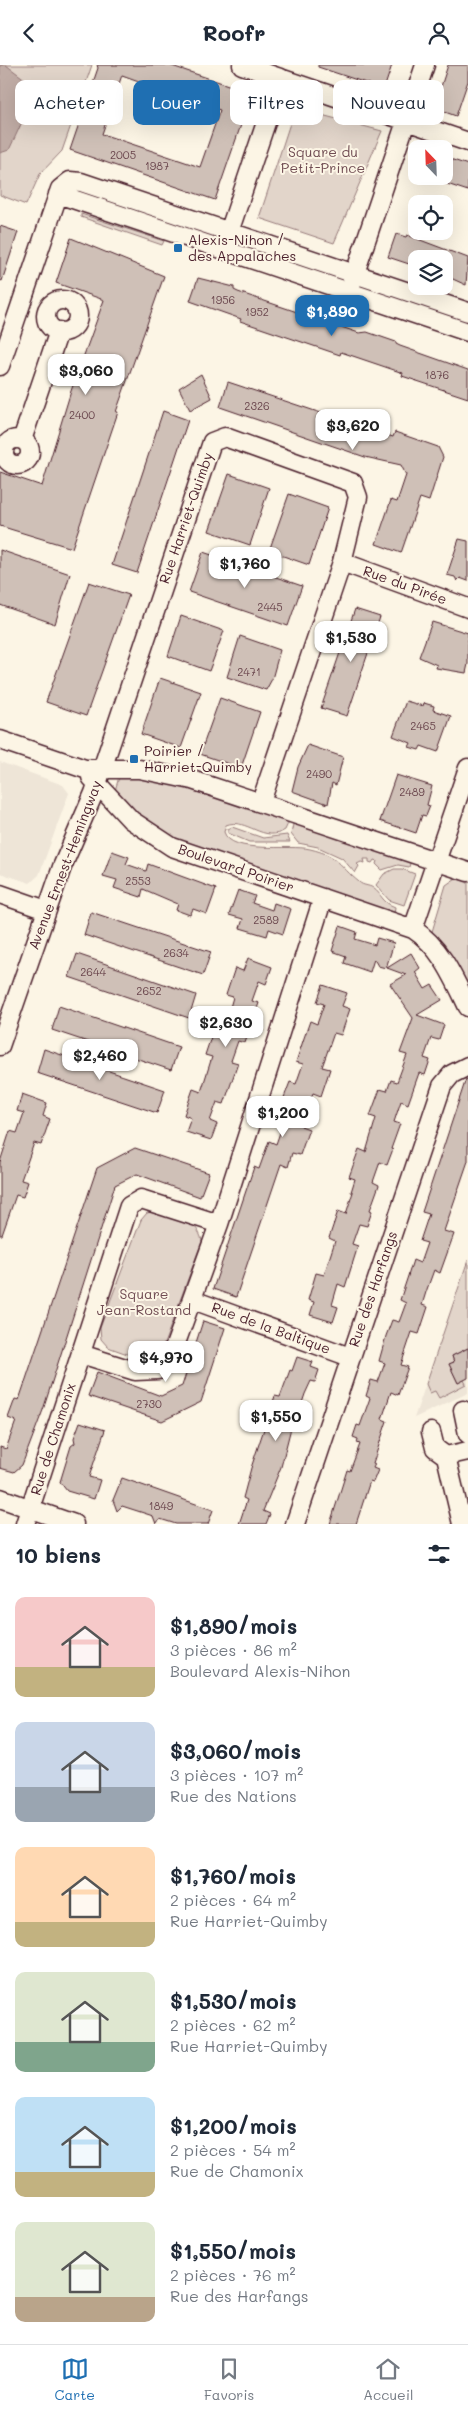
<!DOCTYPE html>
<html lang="fr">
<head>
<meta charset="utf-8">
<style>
  body { margin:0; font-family:Mali,sans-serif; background:#f2f2f3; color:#1f2937; height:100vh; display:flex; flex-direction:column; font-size:19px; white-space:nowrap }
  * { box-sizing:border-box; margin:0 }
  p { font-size:16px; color:#747a83 }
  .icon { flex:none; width:28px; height:28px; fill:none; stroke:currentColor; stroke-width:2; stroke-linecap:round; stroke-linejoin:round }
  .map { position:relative; height:1459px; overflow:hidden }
  .side { display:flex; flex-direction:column; background:#fff; flex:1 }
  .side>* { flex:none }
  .top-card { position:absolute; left:15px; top:15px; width:439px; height:45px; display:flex; gap:10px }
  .needle { width:32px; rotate:337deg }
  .controls { position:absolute; left:408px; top:75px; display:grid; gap:10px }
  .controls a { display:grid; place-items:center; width:45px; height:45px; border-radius:10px; background:#fff; box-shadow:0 5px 20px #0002; font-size:25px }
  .price { position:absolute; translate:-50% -42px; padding:0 11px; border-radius:10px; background:#fff; color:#222; font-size:16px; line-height:32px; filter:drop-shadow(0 1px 2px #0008) }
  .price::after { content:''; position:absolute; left:50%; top:30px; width:15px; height:11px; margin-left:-8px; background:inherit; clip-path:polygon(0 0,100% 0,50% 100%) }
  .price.active { background:#1f6fb2; color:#fff }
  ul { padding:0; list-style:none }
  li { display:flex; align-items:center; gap:15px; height:125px; padding:0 15px }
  li span { display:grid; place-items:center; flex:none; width:140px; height:100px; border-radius:10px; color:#555 }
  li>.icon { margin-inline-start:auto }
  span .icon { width:60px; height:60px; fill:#fffc; stroke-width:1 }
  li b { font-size:21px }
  h2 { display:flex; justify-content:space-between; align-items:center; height:60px; padding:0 15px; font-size:21px }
  .pill { padding:0 18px; border-radius:10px; background:#fff; box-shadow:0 5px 20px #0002; font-size:18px; line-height:45px }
  .pill.active { background:#1f6fb2; color:#fff }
  header { display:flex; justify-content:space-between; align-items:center; height:65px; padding:0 15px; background:#fff; font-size:22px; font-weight:800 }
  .dock { display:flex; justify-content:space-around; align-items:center; height:70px; border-top:1px solid #e0e1e3; background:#fff; font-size:14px; color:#747a83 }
  .dock a { display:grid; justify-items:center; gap:2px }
  .dock .active { color:#1f6fb2 }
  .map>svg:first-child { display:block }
  .built { fill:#eee5d7 }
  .green { fill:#e2d5ca; stroke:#967a7a }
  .water { fill:#c0aca5; stroke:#917474 }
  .building { fill:#cfc0b7; stroke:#4a1f2b; fill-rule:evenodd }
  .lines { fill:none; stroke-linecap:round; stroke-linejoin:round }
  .minor-casing { stroke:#4a1f2b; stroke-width:21 }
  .minor { stroke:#fcf5e5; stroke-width:18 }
  .poi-dot { fill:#1f6fb2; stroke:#fcf5e5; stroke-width:2 }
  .labels { text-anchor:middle; stroke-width:4; stroke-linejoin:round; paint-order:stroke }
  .number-label { font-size:11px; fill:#6b474e }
  .park-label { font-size:14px; fill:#704c53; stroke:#fcf5e5 }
  .poi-label { font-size:14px; fill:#4a1f2b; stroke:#fcf5e5; text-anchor:start }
  .street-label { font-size:14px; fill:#4a1f2b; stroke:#fcf5e5 }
</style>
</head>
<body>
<header><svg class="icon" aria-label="back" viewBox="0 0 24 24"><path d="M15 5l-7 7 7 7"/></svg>Roofr<svg class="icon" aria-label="person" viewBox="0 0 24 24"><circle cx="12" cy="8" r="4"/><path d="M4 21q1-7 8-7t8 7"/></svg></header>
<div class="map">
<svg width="468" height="1459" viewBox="0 0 468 1459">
  <rect width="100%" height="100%" fill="#fcf5e5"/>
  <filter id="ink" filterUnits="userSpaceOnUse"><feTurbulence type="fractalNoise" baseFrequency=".02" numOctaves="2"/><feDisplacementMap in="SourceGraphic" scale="10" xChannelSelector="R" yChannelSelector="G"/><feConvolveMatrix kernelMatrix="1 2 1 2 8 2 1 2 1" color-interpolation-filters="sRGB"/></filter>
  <g filter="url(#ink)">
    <path class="built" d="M0,697L63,720L69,728L39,810L30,818L0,808Z
      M468,1195V1328L414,1353L426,1319Z"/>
    <path class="green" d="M0,0H92L62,86L40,109L26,140L0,130Z
      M295,43L382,66L334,178L259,153Z
      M81,149L164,176L162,180L81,152Z
      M128,710L161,714L290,754L285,765C264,779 246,752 226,760L224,767C231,790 290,779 310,784C340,791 338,800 359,817C363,821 369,820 373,823C383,830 380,836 395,842L394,849L179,777L152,762L114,729L119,712Z
      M294,755L411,795L409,802L398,800L382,805L376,799L377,796L374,795L372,798L369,797V794H364L365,798L361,797L357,799L359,801L355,808L342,793L318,782L298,778L291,769Z
      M232,762L263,773L287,770L290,777H249L228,768V764Z
      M394,804H402L415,809L404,840L389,835L376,820L384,809Z
      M459,811L468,813V929L431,870L446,820Z
      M155,1146C175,1152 197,1153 202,1176L161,1287L152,1293L141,1294L108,1282L101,1274L100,1263L141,1155L147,1148Z
      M468,1195V1283L452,1291L454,1297L449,1299L458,1318L464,1315L466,1319L439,1333L435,1326L430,1328L426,1319Z"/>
    <path class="water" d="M0,0H6L26,15L29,42L9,85L0,88Z"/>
    <path class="building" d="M97,0H169L252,28L215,135L70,85L98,3ZM122,10L220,45L200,102L102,69Z
      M318,0H392L384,24L318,2Z
      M448,0H468V16L456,51L434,43Z
      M444,92L468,100V126L444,118Z
      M0,161L18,167L2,216L0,215Z
      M396,169L406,172L407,170L468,193L466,220L444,210V194H414L412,200L388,192Z
      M71,173L164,211L116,347H118L72,483L0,461V407L42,421L71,326L104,235L56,218Z
      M198,213L234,222V225L238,227L359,268L367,267L396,277V279L400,281L468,305V333L402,311L403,308L341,287L340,290L240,256L241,254L190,236Z
      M201,309L212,333L190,345L179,323Z
      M228,317L393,372L395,367L438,382L443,392L429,436L420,433L401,488L376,479L391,435L397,437L406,410L401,400L365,392L220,342Z
      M163,346L188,355L137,508L112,500Z
      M229,409L269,423L250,480L209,466Z
      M289,429L328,443L309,500L269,486Z
      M459,474L468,476V516L460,513L457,516L455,512L447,510Z
      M0,485L70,509L55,559L0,540Z
      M203,487L302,521L288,561L189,527Z
      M89,517L129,530L86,651L46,637Z
      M355,544L380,552L347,651L321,643Z
      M181,551L224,566L209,606L168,591Z
      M432,557L468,568V599L466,608L436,603L437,600L419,592Z
      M240,571L280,585L272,614L266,625L227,612Z
      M160,613L201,627L181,683L141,669Z
      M220,633L260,647L241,703L200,689Z
      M406,636L423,641L424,638L434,641L433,645L451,651L438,687L421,681L419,685L409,682L411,678L393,671Z
      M308,680L343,692L336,720L332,718L328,739L292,726L298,702Z
      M396,710L432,721L427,740L430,741L426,751L422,750L416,768L380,756Z
      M112,786L129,792L126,799L146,806L148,799L216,824L207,849L193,844L190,850L176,845L178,839L143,824L141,832L114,823L117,815L103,811Z
      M238,825L255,831L252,838L272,845L274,838L291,844L283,869L269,864L267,871L240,863L243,854L229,850Z
      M91,847L211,887L203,910L84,870Z
      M340,861L357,867L355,874L375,880L377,873L394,878L386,903L378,901L374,894L370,907L344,898L346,891L332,886Z
      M411,888L420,903L415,907L425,924L432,920L442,935L417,950L444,960L439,975L431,973L424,993L430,995L425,1010L419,1008L408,1039L401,1036L394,1057L400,1059L391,1084H393L387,1100L380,1097L373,1117L379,1120L370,1145L372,1146L367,1161L359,1159L352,1179L358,1181L345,1222L338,1219L332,1240L338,1242L333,1257L310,1250L314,1237L308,1235L316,1208L324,1210L335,1176L329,1173L338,1146L346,1149L353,1127H351L355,1114L349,1112L359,1084L366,1087L376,1053L370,1051L380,1024L387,1026L391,1015L397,1017L407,990L400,988L413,953L390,919L406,910L387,903Z
      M77,889L196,930L189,953L69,912Z
      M248,893L272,902L266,919L259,916L252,936L259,938L245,978L238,976L231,996L238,998L224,1039L217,1037L210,1056L217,1059L211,1075L186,1067L191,1053L184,1050L193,1024L201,1027L212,992L205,990L214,963L222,966L229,946L233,932L226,930L235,903L243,906Z
      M323,920L347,928L342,941L350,944L341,970L334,968L322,1002L330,1004L321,1031L313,1028L308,1042L301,1061L309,1064L300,1090L292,1088L288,1102L281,1099L236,1232L213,1224L254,1102L259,1104L269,1076L276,1079L283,1059L275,1056L290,1017L296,1019L303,999L296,997L304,973L310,956L317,959L324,939L317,937Z
      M59,941L179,982L171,1005L52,965Z
      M44,984L165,1025L157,1048L37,1008Z
      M466,1014L468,1015V1096L444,1166L454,1169L440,1208L434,1205L426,1227L422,1240L428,1242L419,1269L412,1267L401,1300L408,1302L398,1330L391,1327L382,1354L387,1356L373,1398L375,1399L373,1403L378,1405L373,1417L370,1416L356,1459H330L347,1405L350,1406L360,1379L357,1378L358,1374L353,1372L357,1360L360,1361L370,1333L366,1331L371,1315L378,1317L385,1298L379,1296L386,1271L392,1255L399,1257L406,1238L400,1235L408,1211L413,1195L420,1198L427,1178L420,1176L429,1149L422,1147Z
      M22,1029L47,1038L43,1051L50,1054L41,1080L34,1078L21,1115L28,1117L23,1132L16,1130L2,1170H0V1097L10,1066L17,1068L24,1048L17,1046Z
      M135,1083L209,1108L200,1132L137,1109L115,1120L43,1345L22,1400L14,1407L0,1403V1382L6,1384L16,1356L8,1353L15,1334L19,1335L97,1103Z
      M203,1256L225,1263L201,1337L162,1356L88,1331L97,1307L161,1331L182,1321Z
      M468,1283V1313L458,1318L449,1299L454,1297L452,1291Z
      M297,1292L313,1297L311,1302L319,1305L315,1317L311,1316L305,1329L296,1356L293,1355L281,1402L263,1446L270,1449L266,1459H239L247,1435L243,1433L251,1403L275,1331L280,1332L290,1305L292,1306Z
      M80,1357L105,1365L89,1412L100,1415L94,1434L67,1426L60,1417L71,1381L75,1378L74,1373Z
      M122,1413L213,1445L208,1459H176L160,1454L156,1459L153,1451L122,1441L117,1446L113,1435Z"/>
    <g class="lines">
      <g class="minor-casing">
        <path id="minor" d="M242,0L468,77
          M58,129L468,267
          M225,179L281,13
          M351,220L425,0
          M46 251a16 16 0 1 1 32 0a16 16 0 1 1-32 0Z
          M0,301L60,124L70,116L81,117L468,247
          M4 387a13 13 0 1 1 26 0a13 13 0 1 1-26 0Z
          M22,375L59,266
          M342,497L468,543
          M0,675L85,704H139L192,715L468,807
          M91,712L131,755L172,782L413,864C441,882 454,913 468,942
          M0,829L46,845
          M413,864L468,703
          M0,981L62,802L94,728L212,377L225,372L353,418L358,432L342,497L261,737
          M193,1235L350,1292
          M81,1289L135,1306L158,1305L171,1292L219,1159L323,833
          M463,1345L468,1369
          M431,1367L435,1383L446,1391
          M0,1433L74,1459
          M25,1459L129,1141L141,1134L219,1159
          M295,1459L442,1021L452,1009L468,1001
          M462,1459L446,1391L468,1386"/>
      </g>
      <use href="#minor" class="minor"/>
    </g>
  </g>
  <g class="poi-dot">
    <rect x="173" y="178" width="10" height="10" rx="2.5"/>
    <rect x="129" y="689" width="10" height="10" rx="2.5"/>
  </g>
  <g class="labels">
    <g class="number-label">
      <text x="123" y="94">2005</text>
      <text x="157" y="105">1987</text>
      <text x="223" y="239">1956</text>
      <text x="257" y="251">1952</text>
      <text x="437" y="314">1876</text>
      <text x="257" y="345">2326</text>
      <text x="82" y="354">2400</text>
      <text x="270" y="546">2445</text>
      <text x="249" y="611">2471</text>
      <text x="423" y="665">2465</text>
      <text x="319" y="713">2490</text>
      <text x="412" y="731">2489</text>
      <text x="138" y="820">2553</text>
      <text x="266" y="859">2589</text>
      <text x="176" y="892">2634</text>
      <text x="93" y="911">2644</text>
      <text x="149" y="930">2652</text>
      <text x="149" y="1343">2730</text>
      <text x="161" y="1445">1849</text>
    </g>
    <g class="park-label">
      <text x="323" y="92">Square du<tspan x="323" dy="16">Petit-Prince</tspan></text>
      <text x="144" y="1234">Square<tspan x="144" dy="16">Jean-Rostand</tspan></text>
    </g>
    <g class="poi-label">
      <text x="188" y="180">Alexis-Nihon /<tspan x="188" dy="16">des Appalaches</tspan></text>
      <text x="144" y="691">Poirier /<tspan x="144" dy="16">Harriet-Quimby</tspan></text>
    </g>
    <g class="street-label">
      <text transform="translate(186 453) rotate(-71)" y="5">Rue Harriet-Quimby</text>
      <text transform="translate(405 520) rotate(20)" y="5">Rue du Pirée</text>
      <text transform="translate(65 800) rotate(-69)" y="5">Avenue Ernest-Hemingway</text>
      <text transform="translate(236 803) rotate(19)" y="5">Boulevard Poirier</text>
      <text transform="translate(373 1224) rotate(-71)" y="5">Rue des Harfangs</text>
      <text transform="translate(271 1263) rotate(20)" y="5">Rue de la Baltique</text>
      <text transform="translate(53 1374) rotate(-72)" y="5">Rue de Chamonix</text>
    </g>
  </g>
</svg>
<div class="controls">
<a><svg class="needle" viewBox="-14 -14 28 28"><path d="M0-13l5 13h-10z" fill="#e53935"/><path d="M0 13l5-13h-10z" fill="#747a83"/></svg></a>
<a><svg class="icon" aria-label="locate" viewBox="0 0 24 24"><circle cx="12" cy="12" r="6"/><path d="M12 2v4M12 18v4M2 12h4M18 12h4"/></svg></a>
<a><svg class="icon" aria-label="layers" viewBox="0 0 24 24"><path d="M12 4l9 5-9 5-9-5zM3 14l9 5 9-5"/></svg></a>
</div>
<b class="price active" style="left:332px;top:272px">$1,890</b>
<b class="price" style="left:86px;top:331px">$3,060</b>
<b class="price" style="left:353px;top:386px">$3,620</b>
<b class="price" style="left:245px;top:524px">$1,760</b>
<b class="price" style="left:351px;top:598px">$1,530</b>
<b class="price" style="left:226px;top:983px">$2,630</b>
<b class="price" style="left:100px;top:1016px">$2,460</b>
<b class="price" style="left:283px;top:1073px">$1,200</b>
<b class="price" style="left:166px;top:1318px">$4,970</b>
<b class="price" style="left:276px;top:1377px">$1,550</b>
<div class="top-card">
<a class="pill">Acheter</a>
<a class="pill active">Louer</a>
<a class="pill">Filtres</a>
<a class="pill">Nouveau</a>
</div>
</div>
<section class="side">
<h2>10 biens<svg class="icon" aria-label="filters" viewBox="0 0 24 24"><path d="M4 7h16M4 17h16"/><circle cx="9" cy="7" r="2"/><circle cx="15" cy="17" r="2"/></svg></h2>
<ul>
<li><span style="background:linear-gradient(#f6c9c9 70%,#c2b280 0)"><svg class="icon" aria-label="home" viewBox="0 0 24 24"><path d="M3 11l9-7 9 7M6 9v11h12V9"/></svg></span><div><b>$1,890/mois</b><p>3 pièces · 86 m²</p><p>Boulevard Alexis-Nihon</p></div></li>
<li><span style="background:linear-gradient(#c9d6e8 65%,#9aa5b1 0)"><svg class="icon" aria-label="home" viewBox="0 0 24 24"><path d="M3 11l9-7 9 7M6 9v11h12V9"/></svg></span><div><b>$3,060/mois</b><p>3 pièces · 107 m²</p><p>Rue des Nations</p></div></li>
<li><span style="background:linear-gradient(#ffd9b3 75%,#c2b280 0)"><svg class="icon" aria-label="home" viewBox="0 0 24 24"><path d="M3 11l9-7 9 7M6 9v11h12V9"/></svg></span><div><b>$1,760/mois</b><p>2 pièces · 64 m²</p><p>Rue Harriet-Quimby</p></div></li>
<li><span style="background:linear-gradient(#dfe7d0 70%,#7fa58c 0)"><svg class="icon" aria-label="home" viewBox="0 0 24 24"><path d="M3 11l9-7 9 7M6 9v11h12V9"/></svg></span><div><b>$1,530/mois</b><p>2 pièces · 62 m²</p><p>Rue Harriet-Quimby</p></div></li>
<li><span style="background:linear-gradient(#bfe0f5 75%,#c2b280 0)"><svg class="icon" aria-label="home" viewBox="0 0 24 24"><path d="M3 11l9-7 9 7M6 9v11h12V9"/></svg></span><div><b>$1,200/mois</b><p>2 pièces · 54 m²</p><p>Rue de Chamonix</p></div></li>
<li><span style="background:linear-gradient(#dfe7d0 75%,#b9a48a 0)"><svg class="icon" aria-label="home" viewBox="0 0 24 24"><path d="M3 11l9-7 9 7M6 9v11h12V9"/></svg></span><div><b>$1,550/mois</b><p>2 pièces · 76 m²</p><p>Rue des Harfangs</p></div></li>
</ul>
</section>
<nav class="dock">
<a class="active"><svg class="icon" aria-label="map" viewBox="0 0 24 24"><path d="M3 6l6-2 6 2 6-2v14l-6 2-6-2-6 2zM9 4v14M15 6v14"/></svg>Carte</a>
<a><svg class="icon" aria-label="saved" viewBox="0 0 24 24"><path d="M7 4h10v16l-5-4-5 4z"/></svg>Favoris</a>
<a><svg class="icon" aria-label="home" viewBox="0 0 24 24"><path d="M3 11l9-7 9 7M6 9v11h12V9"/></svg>Accueil</a>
</nav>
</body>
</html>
